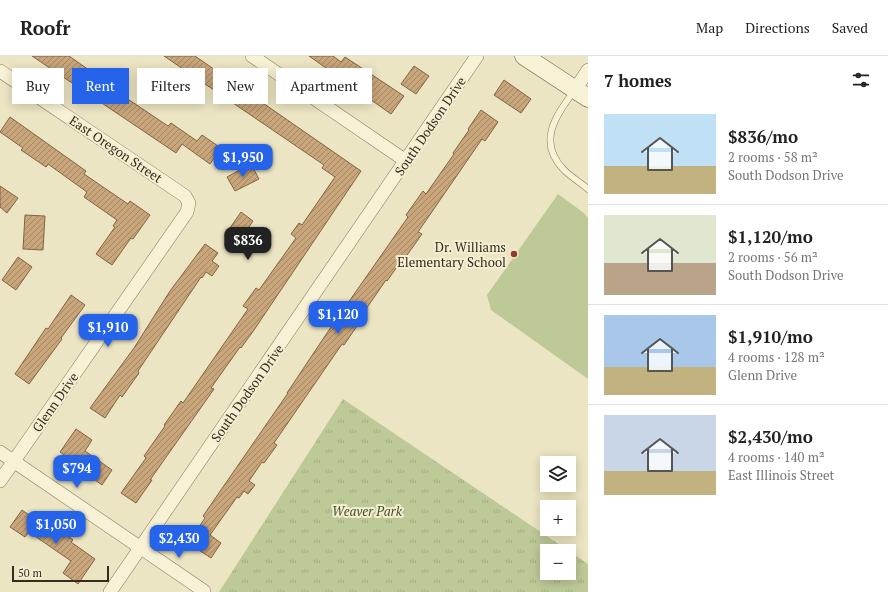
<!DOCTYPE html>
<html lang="en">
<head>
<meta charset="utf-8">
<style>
  body { margin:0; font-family:"PT Serif",serif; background:#f6f6f6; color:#222; height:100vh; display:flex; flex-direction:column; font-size:15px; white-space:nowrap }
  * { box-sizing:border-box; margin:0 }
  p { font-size:13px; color:#767676 }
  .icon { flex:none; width:22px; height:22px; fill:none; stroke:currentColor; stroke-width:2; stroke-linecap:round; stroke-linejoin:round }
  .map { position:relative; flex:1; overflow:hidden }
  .drawer { display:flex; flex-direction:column; background:#fff; width:300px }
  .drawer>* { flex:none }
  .banner { position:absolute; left:12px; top:12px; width:380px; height:36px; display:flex; gap:8px }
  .controls { position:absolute; left:540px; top:400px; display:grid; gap:8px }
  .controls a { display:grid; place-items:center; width:36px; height:36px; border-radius:0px; background:#fff; box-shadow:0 2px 10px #0003; font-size:20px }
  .scale { position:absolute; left:12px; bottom:10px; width:97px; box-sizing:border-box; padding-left:4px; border:2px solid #352c1e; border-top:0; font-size:11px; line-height:14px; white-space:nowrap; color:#352c1e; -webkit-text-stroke:3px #f4eed2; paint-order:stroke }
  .price { position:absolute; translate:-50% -34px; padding:0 9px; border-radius:8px; background:#2563eb; color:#fff; font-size:13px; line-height:26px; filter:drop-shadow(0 1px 2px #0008) }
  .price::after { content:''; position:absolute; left:50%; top:24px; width:12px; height:9px; margin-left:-6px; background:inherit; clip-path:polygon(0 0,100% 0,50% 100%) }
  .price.active { background:#222; color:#fff }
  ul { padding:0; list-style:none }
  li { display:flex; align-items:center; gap:12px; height:100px; padding:0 16px }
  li+li { border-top:1px solid #e0e0e0 }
  li span { display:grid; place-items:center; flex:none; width:112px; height:80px; border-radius:0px; color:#555 }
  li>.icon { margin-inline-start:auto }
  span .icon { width:48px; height:48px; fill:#fffc; stroke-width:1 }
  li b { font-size:17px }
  h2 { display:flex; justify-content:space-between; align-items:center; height:48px; padding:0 16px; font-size:17px }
  .chip { padding:0 14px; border-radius:0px; background:#fff; box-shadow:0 2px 10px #0003; font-size:14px; line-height:36px }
  .chip.active { background:#2563eb; color:#fff }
  header { display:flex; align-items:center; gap:24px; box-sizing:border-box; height:56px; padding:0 20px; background:#fff; border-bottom:1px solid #e0e0e0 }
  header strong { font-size:19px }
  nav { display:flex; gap:22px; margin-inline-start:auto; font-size:14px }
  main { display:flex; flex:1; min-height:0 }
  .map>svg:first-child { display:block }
  .green { fill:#bdc997 }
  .park { fill:url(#park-tufts) }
  .building { fill:url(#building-hatch); stroke:#836441 }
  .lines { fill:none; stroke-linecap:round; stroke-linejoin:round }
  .lane-casing { stroke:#85775a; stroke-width:7 }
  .street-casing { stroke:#85775a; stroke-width:14 }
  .secondary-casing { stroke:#67583e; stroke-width:19 }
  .lane { stroke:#f7f1d5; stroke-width:6 }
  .street { stroke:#f7f1d5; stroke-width:13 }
  .secondary { stroke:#f7f1d5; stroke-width:18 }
  .poi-dot { fill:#913a2d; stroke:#f4eed2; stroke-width:1.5 }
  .labels { text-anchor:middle; stroke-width:4; stroke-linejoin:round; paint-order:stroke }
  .street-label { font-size:13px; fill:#352c1e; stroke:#f4eed2 }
  .poi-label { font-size:13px; fill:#352c1e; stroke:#f4eed2; text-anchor:end }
  .park-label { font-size:13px; font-style:italic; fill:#405125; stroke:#f4eed2 }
</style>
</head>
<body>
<header>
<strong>Roofr</strong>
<nav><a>Map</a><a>Directions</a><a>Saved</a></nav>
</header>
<main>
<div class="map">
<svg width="588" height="536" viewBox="0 0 588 536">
  <defs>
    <pattern id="park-tufts" width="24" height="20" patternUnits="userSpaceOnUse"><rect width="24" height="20" fill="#bdc997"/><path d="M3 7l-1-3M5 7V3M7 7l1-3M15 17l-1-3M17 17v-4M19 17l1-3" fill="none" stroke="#a3ad82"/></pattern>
    <pattern id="building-hatch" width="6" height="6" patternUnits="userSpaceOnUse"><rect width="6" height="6" fill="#c8a57a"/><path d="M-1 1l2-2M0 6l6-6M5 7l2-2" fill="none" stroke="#a38763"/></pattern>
  </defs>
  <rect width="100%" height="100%" fill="#ece5c3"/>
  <path class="green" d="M558,138L584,157L588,162V323L491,254L487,239Z"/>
  <path class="park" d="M343,343L569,495H547V517H569V495L588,508V536H219Z"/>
  <path class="building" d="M32,0H69L89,14L90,12L106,23L104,27L168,70L171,67L197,85L202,79L221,92L210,108L182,88L176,97Z
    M164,0H195L361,115L254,274L241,292L240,291L211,332L214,333L150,424H152L136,447L121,437L146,402L144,400L165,370L164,369L181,345L183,347L248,253L243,250L256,232L259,234L296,182L291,178L299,167L302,169L335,121L322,112L324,109Z
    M309,0H333L341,6L345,1L404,40L391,58Z
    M414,10L429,20L416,38L401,28Z
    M504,24L531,43L521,57L494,39Z
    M481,54L498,66L485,85L482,83L418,176L422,178L405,202L404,201L387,225L386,224L355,269L357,270L344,289L342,288L274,387L277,389L264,407L262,406L249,425L255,429L248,438L244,435L239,442L237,441L210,479L221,487L211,502L188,487L205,462L203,460L288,337H287L327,277L408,161L406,159L423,135L426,138L454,98L453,97L469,74L468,73Z
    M10,61L86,115L84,118L128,148L130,145L150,159L133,183L131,182L112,209L96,198L115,171L113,170L117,164L84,141L87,136L48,108L46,111L21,94L23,92L0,76Z
    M251,108L259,123L235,135L227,121Z
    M0,130L18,142L7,157L0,151Z
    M241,156L253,165L237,188L225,179Z
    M25,159L45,160L43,194L23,193Z
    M205,188L218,197L212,205L219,210L212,220L206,216L202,222L201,221L138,315L139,317L122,341L120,339L105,362L90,352L134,292L170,235Z
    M18,201L32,211L16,234L2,224Z
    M71,239L85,249L61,282L62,283L29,328L15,318L46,272L48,273Z
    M76,373L92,384L85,395L112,414L102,429L84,416L85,414L60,396Z
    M22,454L46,471L49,467L73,484L71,486L95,503L78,528L63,517L71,505L29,476L25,481L10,471Z"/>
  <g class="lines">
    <g class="lane-casing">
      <path id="lane" d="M574,35C555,61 537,86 564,114C571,121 580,126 588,133"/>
    </g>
    <g class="street-casing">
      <path id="street" d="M252,0L406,105
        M0,15L185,140L189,147L187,156L0,425
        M575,34L588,14
        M0,396L204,535
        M110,536L477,0"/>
    </g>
    <g class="secondary-casing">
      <path id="secondary" d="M524,0L588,42"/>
    </g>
    <use href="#lane" class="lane"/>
    <use href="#street" class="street"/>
    <use href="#secondary" class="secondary"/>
  </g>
  <circle class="poi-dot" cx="514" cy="198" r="4"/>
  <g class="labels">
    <g class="street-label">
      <text transform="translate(430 70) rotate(-56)" y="5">South Dodson Drive</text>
      <text transform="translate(116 93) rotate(34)" y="5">East Oregon Street</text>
      <text transform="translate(247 337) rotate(-55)" y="5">South Dodson Drive</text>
      <text transform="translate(55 346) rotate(-55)" y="5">Glenn Drive</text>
    </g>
    <g class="poi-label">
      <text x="506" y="196">Dr. Williams<tspan x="506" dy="15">Elementary School</tspan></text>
    </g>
    <g class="park-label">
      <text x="367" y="460">Weaver Park</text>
    </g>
  </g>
</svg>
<div class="controls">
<a><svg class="icon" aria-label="layers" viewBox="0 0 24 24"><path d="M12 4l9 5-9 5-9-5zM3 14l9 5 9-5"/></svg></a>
<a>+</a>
<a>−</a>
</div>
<div class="scale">50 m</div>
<b class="price" style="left:243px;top:122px">$1,950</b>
<b class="price active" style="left:248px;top:205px">$836</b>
<b class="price" style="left:338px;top:279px">$1,120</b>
<b class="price" style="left:108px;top:292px">$1,910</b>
<b class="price" style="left:77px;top:433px">$794</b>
<b class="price" style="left:56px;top:489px">$1,050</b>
<b class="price" style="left:179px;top:503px">$2,430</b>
<div class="banner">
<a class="chip">Buy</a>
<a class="chip active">Rent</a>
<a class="chip">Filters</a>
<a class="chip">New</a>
<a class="chip">Apartment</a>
</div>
</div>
<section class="drawer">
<h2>7 homes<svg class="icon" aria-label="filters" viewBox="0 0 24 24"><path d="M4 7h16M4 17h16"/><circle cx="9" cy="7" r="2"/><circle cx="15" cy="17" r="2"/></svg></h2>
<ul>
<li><span style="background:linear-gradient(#bfe0f5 65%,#c2b280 0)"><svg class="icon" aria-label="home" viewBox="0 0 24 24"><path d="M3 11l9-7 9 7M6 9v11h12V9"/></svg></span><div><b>$836/mo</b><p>2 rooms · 58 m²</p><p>South Dodson Drive</p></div></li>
<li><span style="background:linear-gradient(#dfe7d0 60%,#b9a48a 0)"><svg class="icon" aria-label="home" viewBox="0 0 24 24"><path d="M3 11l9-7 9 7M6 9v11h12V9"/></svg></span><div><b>$1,120/mo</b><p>2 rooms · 56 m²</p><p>South Dodson Drive</p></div></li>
<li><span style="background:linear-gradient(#a9c7e8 65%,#c2b280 0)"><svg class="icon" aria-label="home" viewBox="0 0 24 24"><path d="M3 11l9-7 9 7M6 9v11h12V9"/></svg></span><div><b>$1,910/mo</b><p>4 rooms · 128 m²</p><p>Glenn Drive</p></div></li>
<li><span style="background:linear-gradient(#c9d6e8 70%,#c2b280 0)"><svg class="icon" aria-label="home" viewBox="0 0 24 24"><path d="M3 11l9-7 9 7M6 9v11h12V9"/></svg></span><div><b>$2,430/mo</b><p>4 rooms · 140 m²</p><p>East Illinois Street</p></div></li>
</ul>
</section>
</main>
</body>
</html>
